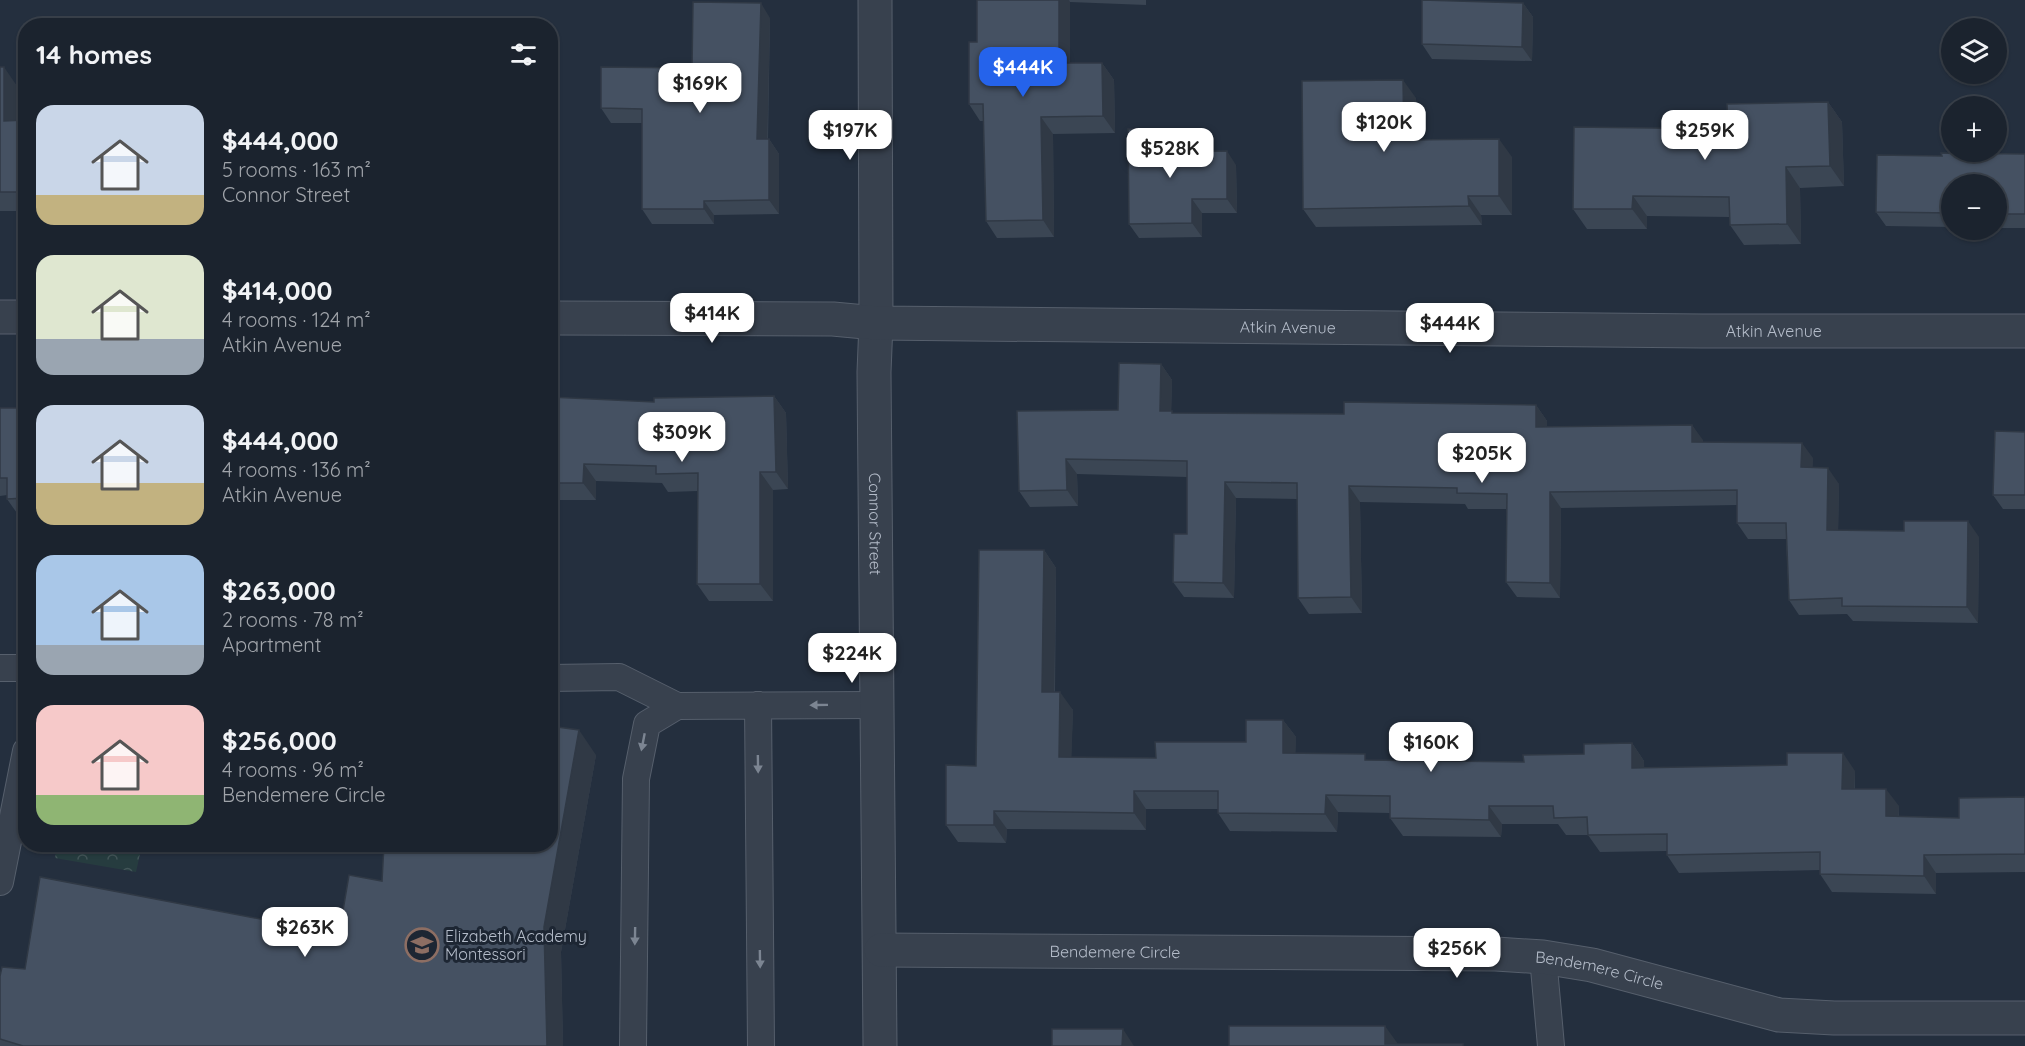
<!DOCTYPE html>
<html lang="en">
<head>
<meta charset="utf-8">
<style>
  body { margin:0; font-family:Quicksand,sans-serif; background:#242b36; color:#f1f3f6; height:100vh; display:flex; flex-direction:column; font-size:22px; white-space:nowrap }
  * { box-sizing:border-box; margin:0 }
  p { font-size:20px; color:#a0a4aa }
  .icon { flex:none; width:33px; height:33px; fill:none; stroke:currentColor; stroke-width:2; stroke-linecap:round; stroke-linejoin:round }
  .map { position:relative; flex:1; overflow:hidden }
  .sheet { position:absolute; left:18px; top:18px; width:540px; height:834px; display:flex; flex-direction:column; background:#1b232e; border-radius:24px; box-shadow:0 2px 4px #0004,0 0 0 2px #39404a }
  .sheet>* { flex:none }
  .controls { position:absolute; left:1941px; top:18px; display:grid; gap:12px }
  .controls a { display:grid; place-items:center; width:66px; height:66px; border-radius:50%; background:#1b232e; box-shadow:0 2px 4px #0004,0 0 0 2px #39404a; font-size:30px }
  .price { position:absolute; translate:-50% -51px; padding:0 14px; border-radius:12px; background:#fff; color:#222; font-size:20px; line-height:39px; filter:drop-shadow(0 2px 3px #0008) }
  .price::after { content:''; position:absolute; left:50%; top:36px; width:18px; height:14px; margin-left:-9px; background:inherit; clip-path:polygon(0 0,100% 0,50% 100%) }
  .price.selected { background:#2563eb; color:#fff }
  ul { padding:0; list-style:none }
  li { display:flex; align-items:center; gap:18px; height:150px; padding:0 18px }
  li span { display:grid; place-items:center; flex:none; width:168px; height:120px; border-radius:18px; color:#555 }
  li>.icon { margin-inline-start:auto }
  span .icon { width:72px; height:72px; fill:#fffc; stroke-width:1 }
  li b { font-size:26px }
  h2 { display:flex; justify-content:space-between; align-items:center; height:72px; padding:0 18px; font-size:26px }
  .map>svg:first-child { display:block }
  .park { fill:url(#park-crowns) }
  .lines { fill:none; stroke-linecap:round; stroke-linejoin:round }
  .lane-casing { stroke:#565f6c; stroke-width:28 }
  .street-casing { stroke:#565f6c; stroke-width:35 }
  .lane { stroke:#38414e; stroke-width:26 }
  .street { stroke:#38414e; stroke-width:33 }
  .wall { fill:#3b4654 }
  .shaded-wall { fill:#303945 }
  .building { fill:#455162; stroke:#303945; stroke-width:1.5 }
  .oneway { fill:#7c8592 }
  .labels { text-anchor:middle; stroke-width:6; stroke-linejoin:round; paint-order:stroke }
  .street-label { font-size:16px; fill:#b4bcc9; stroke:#1d2633 }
  .poi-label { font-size:16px; fill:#b4bcc9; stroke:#1d2633; text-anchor:start }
</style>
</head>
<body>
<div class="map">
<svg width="2025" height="1046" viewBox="0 0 2025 1046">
  <defs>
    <pattern id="park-crowns" width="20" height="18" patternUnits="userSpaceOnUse" patternTransform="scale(1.5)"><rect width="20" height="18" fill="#263c3f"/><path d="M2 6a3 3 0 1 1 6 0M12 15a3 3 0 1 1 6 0" fill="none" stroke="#435659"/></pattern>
  </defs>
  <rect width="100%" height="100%" fill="#242f3e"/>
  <path class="park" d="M57,845V844L142,845L136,872L55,858Z"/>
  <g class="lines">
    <g class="lane-casing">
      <path id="lane" d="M0,668H26
        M550,678L619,677L677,706
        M758,705L761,1046
        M0,882L26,751
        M1543,957L1551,1046
        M633,1046L636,779L647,724L677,706L877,705"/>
    </g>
    <g class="street-casing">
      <g id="street">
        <path id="s1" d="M875,0L876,323L874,372L880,1046"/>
        <path d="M0,317H26"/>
        <path id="s2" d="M550,318L833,319L876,323L1702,331H2025"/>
        <path id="s3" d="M881,950L1496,954L1543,957L1592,965L1779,1015L1834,1018H2025"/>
      </g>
    </g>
    <use href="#lane" class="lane"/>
    <use href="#street" class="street"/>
  </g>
  <path class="wall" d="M977,0H1146V5L1070,2V63H1102L1114,80L1115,133L1053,134L1054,237L997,238L986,221L983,121H980L969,104L977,42Z
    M1523,3L1533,17L1532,61L1432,59L1422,44Z
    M770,18L768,139H769L779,154V214L714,215V224H652L642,209V123H611L601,108L692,68Z
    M0,67L17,86V120H26V211H0Z
    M1416,98L1417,140L1512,157V215H1481L1482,225L1316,227L1303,209Z
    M1828,102L1842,122L1844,186L1800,188L1801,244L1744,245L1730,225V217L1647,216V229H1587L1573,209L1728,129Z
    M1162,129L1172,143V152L1236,165L1237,213H1202V237L1139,238L1129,224Z
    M2025,154V228H1996V184H1952V227L1886,226L1876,212L1942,156Z
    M1161,364L1172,380L1171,411L1173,413L1344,414L1536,405L1547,421V427L1692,425L1703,442L1813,458L1812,468L1839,484L1838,530L1979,537L1978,623L1853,621L1847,614L1799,615L1789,600L1786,539H1748L1737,523V505L1561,508L1560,598L1517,597L1506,582V509H1468L1465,504L1360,502L1362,613L1309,614L1298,598L1297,499L1236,498L1234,598L1184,597L1173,582L1187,534V477L1077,474L1078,506L1030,507L1019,491L1118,410Z
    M774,396L786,413L788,489L773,490V601H709L697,584L698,491L668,492L662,483L596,481V500H550V397L654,402Z
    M0,408H26V516H19L7,499V495L0,496Z
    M2025,432V509H2003L1993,495Z
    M1044,550L1056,568L1055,692L1073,710L1071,757L1156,758L1246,742L1283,720L1296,737L1295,754L1369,760L1524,762L1584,754L1632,743L1644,761V768L1855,771V789L1899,806V816L1959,818L2025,797V872L1936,873V894L1832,892L1820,874V870L1679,873L1667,855V851L1600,852L1588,835H1566L1558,824H1502L1501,837L1403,836L1390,818V813L1338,812L1337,832L1230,831L1218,813V809H1146V830L1007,829L1006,843L958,842L946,825L976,766Z
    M596,755L561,952L563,1046H0V976L25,969L339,934L382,881Z"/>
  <path class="shaded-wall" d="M1059,0H1069L1070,2V80L1059,63Z
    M761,3L770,18L767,154L757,139Z
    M1523,3L1533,17L1532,61L1522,47Z
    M1102,63L1114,80L1115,133L1103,116Z
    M4,67L17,86V139L4,121Z
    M1403,80L1416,98L1417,158L1404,140Z
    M1828,102L1842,122L1844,186L1830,166Z
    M1041,117L1053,134L1054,237L1043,220Z
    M1162,129L1172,143V166L1162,152Z
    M769,139L779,154V214L769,200Z
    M1499,139L1512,157V215L1499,196Z
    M1227,151L1236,165L1237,213L1227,199Z
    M1786,167L1800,188L1801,244L1787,224Z
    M1468,196L1481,215L1482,225L1469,206Z
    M1633,196L1647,216V229L1632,209Z
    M1192,199L1202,213V237L1192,223Z
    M704,201L714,215V224L704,209Z
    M1161,364L1172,380L1171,427L1160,411Z
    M774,396L786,413L788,489L776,472Z
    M1536,405L1547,421V443L1536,427Z
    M1692,425L1703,440V457L1692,442Z
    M1802,443L1813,458L1812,483L1801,467Z
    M1066,459L1077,474L1078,506L1067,490Z
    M584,464L596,481V500L583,483Z
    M1828,468L1839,484L1838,545L1827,530Z
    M760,472L773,490V601L760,584Z
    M1225,482L1236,498L1234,598L1223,583Z
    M1349,486L1360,502L1362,613L1351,597Z
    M1550,492L1561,508L1560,598L1550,583Z
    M1968,521L1979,537L1978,623L1967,607Z
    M1044,550L1056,568L1054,710L1042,692Z
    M1060,692L1073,710L1071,774L1059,757Z
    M1283,720L1296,737L1295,771L1283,753Z
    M579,730L596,755L561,952L563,1046H547L544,927Z
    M1632,743L1644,761L1645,785L1632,768Z
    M1843,753L1855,771L1854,806L1842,789Z
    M1886,789L1899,806L1898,834L1886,816Z
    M1134,791L1146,809V830L1134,813Z
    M1326,795L1338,812L1337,832L1325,814Z
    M1489,806L1502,824L1501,837L1489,820Z
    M994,811L1007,829L1006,843L994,825Z
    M1924,855L1936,873V894L1924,876Z
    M1385,1026L1398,1044H1385Z
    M1123,1029L1134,1046H1122Z"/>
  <path class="building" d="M977,0H1059V63H1102L1103,116L1041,117L1043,220L986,221L983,104H969V42H977Z
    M1422,0L1523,3L1522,47L1422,44Z
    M693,2L761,3L757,139H769V200L704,201V209H642V109L601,108V67L692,68Z
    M0,67H4V121L26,120V192H0Z
    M1403,80L1404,140L1499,139V196H1468L1469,206L1303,209L1302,81Z
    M1828,102L1830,166L1786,167L1787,224L1730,225L1729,197L1633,196L1632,209H1573L1574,127L1728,129L1727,104Z
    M1128,129H1162V152L1227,151V199H1192V223L1129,224Z
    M1941,153L2025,154V214H1996V184H1952V213L1876,212L1877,155L1942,156Z
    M1119,363L1161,364L1160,411H1172V413L1344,414V402L1536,405V427L1692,425V442L1802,443L1801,467L1828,468L1827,530L1904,531V521H1968L1967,607L1842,606V598L1789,600L1786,523H1737V490L1550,492V583L1506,582L1507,494L1457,493V488L1349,486L1351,597L1298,598L1297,483L1225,482L1223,583L1173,582L1174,534H1187V461L1066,459L1067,490L1019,491L1017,411L1118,410Z
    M774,396L776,472H760V584H697L698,473L656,474V466L584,464L583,483H550V397L654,402V398Z
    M0,408H26V498L7,499V478H0Z
    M1995,431L2025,432V495H1993Z
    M979,550H1044L1042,692H1060L1059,757L1156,758L1155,742H1246V720H1283V753L1365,754V760L1524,762L1523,755L1584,754V744L1632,743V768L1787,765V753H1843L1842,789H1886V816L1959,818V798L2025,797V854L1924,855V876L1820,874V852L1667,855V834L1588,835L1587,817L1554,818L1553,806H1489V820L1390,818V796L1326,795L1325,814L1218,813V791H1134V813L994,811V825H946V765L976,766Z
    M550,726L579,730L544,927L547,1046H23L0,1039V976L2,967L25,969L40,877L339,934L349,875L382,881L384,844H550Z
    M1229,1026H1385V1044H1463V1046H1229Z
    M1052,1029H1123L1122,1046H1052Z"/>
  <defs><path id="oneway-solid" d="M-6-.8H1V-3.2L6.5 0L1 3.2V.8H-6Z" transform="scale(1.5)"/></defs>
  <g class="oneway">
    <use href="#oneway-solid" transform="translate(819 705) rotate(179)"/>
    <use href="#oneway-solid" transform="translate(643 742) rotate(101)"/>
    <use href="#oneway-solid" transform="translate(758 764) rotate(89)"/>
    <use href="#oneway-solid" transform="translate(635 936) rotate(91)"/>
    <use href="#oneway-solid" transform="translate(760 959) rotate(89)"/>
  </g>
  <defs>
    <g id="school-ring" transform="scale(1.725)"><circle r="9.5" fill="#1d2633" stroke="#8d6e63" stroke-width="1.5"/><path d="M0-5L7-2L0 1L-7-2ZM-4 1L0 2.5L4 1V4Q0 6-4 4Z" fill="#8d6e63"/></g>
  </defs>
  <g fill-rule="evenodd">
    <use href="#school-ring" x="422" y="945"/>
  </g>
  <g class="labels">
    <g class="street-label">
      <text dy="6" stroke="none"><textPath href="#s2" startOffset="738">Atkin Avenue</textPath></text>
      <text dy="6" stroke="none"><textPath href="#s2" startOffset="1224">Atkin Avenue</textPath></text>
      <text dy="6" stroke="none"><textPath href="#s1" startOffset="524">Connor Street</textPath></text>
      <text dy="6" stroke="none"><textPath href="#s3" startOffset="234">Bendemere Circle</textPath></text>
      <text dy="6" stroke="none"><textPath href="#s3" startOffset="720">Bendemere Circle</textPath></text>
    </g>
    <g class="poi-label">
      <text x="445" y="942">Elizabeth Academy<tspan x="445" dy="18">Montessori</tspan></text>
    </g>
  </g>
</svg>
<div class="controls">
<a><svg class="icon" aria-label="layers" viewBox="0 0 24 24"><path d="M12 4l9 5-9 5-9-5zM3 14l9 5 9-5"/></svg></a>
<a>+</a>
<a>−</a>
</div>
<b class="price selected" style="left:1023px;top:98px">$444K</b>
<b class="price" style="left:700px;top:114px">$169K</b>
<b class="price" style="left:1384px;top:153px">$120K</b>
<b class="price" style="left:850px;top:161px">$197K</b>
<b class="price" style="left:1705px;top:161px">$259K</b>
<b class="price" style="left:1170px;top:179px">$528K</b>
<b class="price" style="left:712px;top:344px">$414K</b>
<b class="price" style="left:1450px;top:354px">$444K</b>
<b class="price" style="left:682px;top:463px">$309K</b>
<b class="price" style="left:1482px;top:484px">$205K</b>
<b class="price" style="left:852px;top:684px">$224K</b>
<b class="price" style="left:1431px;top:773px">$160K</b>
<b class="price" style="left:305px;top:958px">$263K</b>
<b class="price" style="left:1457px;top:979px">$256K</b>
<section class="sheet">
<h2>14 homes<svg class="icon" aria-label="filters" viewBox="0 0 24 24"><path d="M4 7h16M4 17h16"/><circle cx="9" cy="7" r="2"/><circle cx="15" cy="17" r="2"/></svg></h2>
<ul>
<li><span style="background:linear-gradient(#c9d6e8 75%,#c2b280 0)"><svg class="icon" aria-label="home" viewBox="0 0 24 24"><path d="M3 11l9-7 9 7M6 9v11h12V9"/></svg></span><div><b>$444,000</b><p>5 rooms · 163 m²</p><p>Connor Street</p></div></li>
<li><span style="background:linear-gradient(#dfe7d0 70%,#9aa5b1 0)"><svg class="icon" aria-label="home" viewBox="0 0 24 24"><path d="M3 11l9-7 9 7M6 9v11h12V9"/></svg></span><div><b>$414,000</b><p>4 rooms · 124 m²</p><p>Atkin Avenue</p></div></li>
<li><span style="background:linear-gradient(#c9d6e8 65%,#c2b280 0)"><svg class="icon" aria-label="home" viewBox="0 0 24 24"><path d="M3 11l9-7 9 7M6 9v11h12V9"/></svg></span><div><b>$444,000</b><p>4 rooms · 136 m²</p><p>Atkin Avenue</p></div></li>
<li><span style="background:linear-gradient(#a9c7e8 75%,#9aa5b1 0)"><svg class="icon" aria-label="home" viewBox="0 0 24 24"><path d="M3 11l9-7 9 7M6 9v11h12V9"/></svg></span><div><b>$263,000</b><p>2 rooms · 78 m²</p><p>Apartment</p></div></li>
<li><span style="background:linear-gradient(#f6c9c9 75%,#8fb573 0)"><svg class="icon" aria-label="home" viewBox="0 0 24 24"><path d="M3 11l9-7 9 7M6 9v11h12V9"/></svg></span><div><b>$256,000</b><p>4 rooms · 96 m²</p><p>Bendemere Circle</p></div></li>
</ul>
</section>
</div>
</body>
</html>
